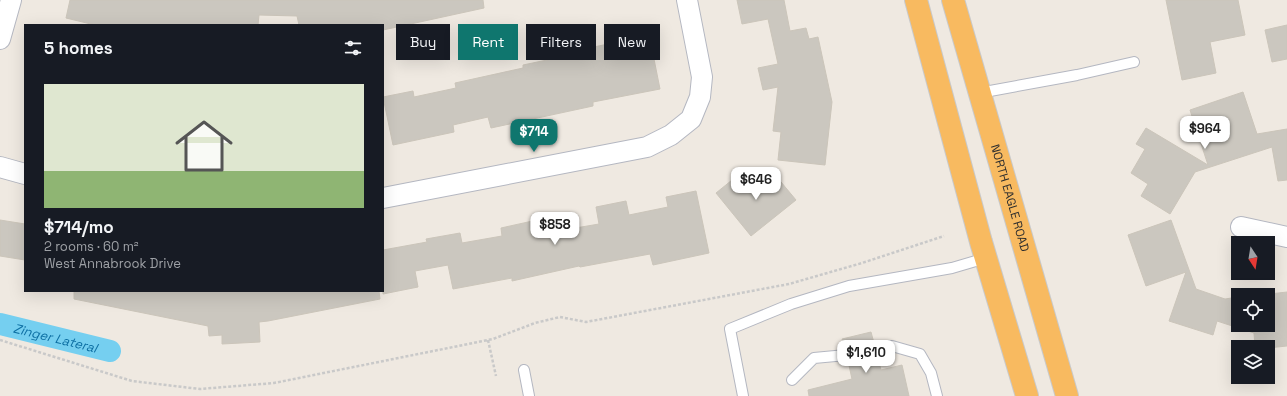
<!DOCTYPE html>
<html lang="en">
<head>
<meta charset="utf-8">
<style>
  body { margin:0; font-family:"Space Grotesk",sans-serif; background:#242831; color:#f1f3f6; height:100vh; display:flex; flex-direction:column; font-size:15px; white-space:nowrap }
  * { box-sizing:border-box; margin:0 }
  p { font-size:13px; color:#9ea1a6 }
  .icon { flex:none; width:22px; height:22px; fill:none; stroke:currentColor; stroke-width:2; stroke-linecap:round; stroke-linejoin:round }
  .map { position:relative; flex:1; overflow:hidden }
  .panel { position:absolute; left:24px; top:24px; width:360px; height:268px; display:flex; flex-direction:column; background:#171b24; border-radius:0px; box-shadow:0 4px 16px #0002 }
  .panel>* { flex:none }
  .hud { position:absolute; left:396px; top:24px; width:380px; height:36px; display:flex; gap:8px }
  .needle { width:26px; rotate:168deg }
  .tools { position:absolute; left:1231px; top:236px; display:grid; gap:8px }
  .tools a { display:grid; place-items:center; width:44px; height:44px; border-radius:0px; background:#171b24; box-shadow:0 4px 16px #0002; font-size:20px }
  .price { position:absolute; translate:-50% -34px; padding:0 9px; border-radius:8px; background:#fff; color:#222; font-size:13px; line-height:26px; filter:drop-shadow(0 1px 2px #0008) }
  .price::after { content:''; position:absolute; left:50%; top:24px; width:12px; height:9px; margin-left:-6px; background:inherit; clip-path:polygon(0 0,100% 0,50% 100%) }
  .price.selected { background:#0f766e; color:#fff }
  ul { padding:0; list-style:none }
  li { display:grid; align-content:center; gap:8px; height:212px; padding:0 20px }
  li+li { border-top:1px solid #363941 }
  li span { display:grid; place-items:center; height:124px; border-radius:0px; color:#555 }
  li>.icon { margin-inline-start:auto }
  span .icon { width:72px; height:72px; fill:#fffc; stroke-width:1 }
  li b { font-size:17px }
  h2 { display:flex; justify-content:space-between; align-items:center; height:48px; padding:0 20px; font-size:17px }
  .chip { padding:0 14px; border-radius:0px; background:#171b24; box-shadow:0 4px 16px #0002; font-size:14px; line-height:36px }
  .chip.selected { background:#0f766e; color:#fff }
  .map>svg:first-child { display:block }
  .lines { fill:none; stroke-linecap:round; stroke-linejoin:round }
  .canal { stroke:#75cff0; stroke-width:22 }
  .building { fill:#cbc7bf; stroke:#cbc5ba }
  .service-casing { stroke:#b4b7c1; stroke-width:12 }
  .minor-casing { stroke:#b4b7c1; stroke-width:22 }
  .trunk-casing { stroke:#c9c9c9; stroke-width:24 }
  .path { stroke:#c9c9c9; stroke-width:2.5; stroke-dasharray:3 2; stroke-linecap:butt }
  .service { stroke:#fff; stroke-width:10 }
  .minor { stroke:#fff; stroke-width:20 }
  .trunk { stroke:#f8ba60; stroke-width:22 }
  .labels { text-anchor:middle; stroke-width:3; stroke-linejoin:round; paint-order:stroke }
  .street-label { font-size:12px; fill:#2e2e2e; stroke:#fff }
  .water-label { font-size:13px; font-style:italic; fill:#0d6fa3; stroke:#fff }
</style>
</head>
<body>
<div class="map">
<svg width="1287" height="396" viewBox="0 0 1287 396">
  <rect width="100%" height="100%" fill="#efe9e1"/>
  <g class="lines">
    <path class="canal" id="s1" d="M0,324L110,351"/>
  </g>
  <path class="building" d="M70,0H483L484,8L383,30V25H299L297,16L259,15L258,25H95L66,18Z
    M737,0H784L790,31L806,28L809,39L818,37L832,102L825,165L778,160L781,132L773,131L778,87L763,90L758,68L778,64L768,19L742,24Z
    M1166,0H1238L1245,35L1210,42L1216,73L1182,80Z
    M1287,25V59L1272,62L1265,30Z
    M613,43L616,56L652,49L660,89L593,102V106L491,128L488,117L453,125L454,132L393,145L383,97L413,91L414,97L456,88L455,83L523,68V65L590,51L589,48Z
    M1243,92L1257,134L1287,129V180L1278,181L1272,147L1195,172L1170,214L1141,196L1148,184L1131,173L1145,149L1136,144L1146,128L1208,165L1190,110Z
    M771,170L796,200L751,236L716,193L737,176L748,189Z
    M696,191L709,253L653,265L650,254L580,267L579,266L512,281V278L453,289L448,265L415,271L418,287L383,294V250L427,242L426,239L460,233L462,243L502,236L501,228L555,216L558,231L599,224L596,207L626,201L629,215L668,207L666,197Z
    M0,220L25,224V260L0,256Z
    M1171,220L1196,289L1225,299L1238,297V325H1268V295H1261L1287,292V346L1268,348V347H1255L1254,333L1217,321L1213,335L1169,321L1186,272L1146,286L1128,235Z
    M74,291H379L380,299L268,321L259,322L260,342L222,344V335L209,336L208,326L74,299Z
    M871,332L874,343L869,346L870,353L873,355H877L881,370L902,365L909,396H809L808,390L852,379L848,361L852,358V354L849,349H845L842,339Z"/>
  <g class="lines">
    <g class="service-casing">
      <path id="service" d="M979,93L1077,75L1134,62
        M875,349L892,346L920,354L931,373L937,396
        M524,370L529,396
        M792,380L814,358L846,355
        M743,396L730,329L791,304L849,286L952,268L986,258"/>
    </g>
    <g class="minor-casing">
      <path id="minor" d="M0,39L11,0
        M0,167L25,174
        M383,198L647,147L671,135L691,119L700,97L702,77L687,0
        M1241,227L1287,237"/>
    </g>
    <g class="trunk-casing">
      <g id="trunk">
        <path d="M916,0L981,242L1027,396"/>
        <path id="s2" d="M953,0L1067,396"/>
      </g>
    </g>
    <path class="path" d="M0,340L132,381L200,389L274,383L493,339L535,323L560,317L586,322L789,284L862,263L944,236
      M488,340L496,376"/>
    <use href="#service" class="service"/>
    <use href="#minor" class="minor"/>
    <use href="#trunk" class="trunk"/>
  </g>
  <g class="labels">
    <g class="street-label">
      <text dy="4" stroke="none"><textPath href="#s2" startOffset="206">NORTH EAGLE ROAD</textPath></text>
    </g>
    <g class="water-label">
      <text dy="5" stroke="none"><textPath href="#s1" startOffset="57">Zinger Lateral</textPath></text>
    </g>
  </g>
</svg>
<div class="tools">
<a><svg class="needle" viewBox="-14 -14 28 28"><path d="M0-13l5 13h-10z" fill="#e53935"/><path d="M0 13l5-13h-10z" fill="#9ea1a6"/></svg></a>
<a><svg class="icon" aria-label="locate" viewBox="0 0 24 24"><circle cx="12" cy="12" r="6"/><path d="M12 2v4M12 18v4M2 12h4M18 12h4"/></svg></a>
<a><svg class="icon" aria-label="layers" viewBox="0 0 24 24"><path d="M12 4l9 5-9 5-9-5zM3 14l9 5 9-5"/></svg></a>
</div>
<b class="price" style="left:1205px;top:150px">$964</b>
<b class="price selected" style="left:534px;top:153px">$714</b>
<b class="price" style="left:756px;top:201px">$646</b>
<b class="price" style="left:555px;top:246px">$858</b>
<b class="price" style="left:866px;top:374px">$1,610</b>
<div class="hud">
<a class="chip">Buy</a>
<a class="chip selected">Rent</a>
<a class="chip">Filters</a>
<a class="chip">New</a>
</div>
<section class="panel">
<h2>5 homes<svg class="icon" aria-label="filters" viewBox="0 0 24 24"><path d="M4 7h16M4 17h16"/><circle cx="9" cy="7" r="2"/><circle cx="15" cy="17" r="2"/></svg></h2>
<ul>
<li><span style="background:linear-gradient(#dfe7d0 70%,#8fb573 0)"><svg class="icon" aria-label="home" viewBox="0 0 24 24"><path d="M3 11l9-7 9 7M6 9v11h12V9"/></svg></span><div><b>$714/mo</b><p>2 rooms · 60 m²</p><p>West Annabrook Drive</p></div></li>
</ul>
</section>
</div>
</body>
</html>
